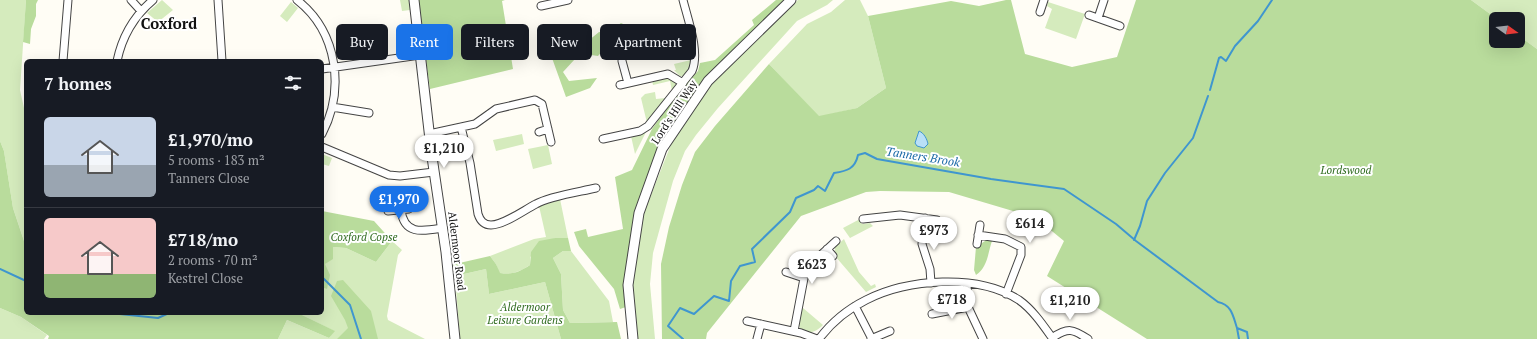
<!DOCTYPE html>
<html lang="en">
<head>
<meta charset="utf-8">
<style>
  body { margin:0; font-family:"PT Serif",serif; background:#242831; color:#f1f3f6; height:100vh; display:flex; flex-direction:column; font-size:15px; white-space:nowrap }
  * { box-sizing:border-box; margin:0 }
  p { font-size:13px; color:#9ea1a6 }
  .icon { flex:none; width:22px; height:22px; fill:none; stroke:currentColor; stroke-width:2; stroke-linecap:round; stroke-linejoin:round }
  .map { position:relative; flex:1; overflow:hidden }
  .panel { position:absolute; left:24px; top:59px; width:300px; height:256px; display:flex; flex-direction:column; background:#171b24; border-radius:6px; box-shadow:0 4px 16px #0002 }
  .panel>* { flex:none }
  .top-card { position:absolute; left:336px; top:24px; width:380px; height:36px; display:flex; gap:8px }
  .needle { width:26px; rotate:104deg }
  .tools { position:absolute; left:1489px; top:12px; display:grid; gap:8px }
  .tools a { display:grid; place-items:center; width:36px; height:36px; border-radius:6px; background:#171b24; box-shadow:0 4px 16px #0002; font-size:20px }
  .price { position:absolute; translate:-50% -34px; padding:0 9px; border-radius:14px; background:#fff; color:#222; font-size:13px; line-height:26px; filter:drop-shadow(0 1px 2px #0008) }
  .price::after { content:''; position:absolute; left:50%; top:24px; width:12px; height:9px; margin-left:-6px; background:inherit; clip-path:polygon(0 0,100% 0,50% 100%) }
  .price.current { background:#1a73e8; color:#fff }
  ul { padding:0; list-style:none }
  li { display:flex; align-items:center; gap:12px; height:100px; padding:0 20px }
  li+li { border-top:1px solid #363941 }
  li span { display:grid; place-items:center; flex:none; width:112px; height:80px; border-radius:6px; color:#555 }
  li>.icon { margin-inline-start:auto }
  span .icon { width:48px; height:48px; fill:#fffc; stroke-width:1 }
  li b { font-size:17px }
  h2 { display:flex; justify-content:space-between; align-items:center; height:48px; padding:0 20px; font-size:17px }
  .tag { padding:0 14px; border-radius:6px; background:#171b24; box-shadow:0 4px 16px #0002; font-size:14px; line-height:36px }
  .tag.current { background:#1a73e8; color:#fff }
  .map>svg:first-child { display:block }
  .green { fill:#d5ebbd }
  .forest { fill:#b9dc9c }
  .water { fill:#b9e0f7; stroke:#3f96cf }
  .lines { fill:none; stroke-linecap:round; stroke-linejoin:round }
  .stream { stroke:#3f96cf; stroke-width:2 }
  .minor-casing { stroke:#444; stroke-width:9 }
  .tertiary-casing { stroke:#444; stroke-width:11 }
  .minor { stroke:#fff; stroke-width:7 }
  .tertiary { stroke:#fff; stroke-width:9 }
  .labels { text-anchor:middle; stroke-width:4; stroke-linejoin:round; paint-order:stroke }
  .street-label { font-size:11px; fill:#111; stroke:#fff }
  .park-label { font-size:11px; font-style:italic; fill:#2f6b1f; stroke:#fff }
  .water-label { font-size:12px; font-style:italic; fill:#1768a6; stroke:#fff }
  .district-label { font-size:15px; font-weight:bold; fill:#111; stroke:#fff }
</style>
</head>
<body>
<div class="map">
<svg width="1537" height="339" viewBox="0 0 1537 339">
  <rect width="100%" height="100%" fill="#fffdf5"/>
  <path class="green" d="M0,0H26L20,90L26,117V247L13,208L4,151L0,141Z
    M162,0L173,10L158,22L147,13Z
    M400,0H409L410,10L402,11Z
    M798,0H833L827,5L797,21L718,108L696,135L685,151L673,181L653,253L650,284L655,339H637L633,283L643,215L672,142L710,85Z
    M845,0H860L868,16L886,88L857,108L819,117L769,64L807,24L831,12Z
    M1471,0H1537V49L1518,35V19H1497Z
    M291,2L298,8L287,22L280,16Z
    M1048,2L1085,14L1076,39L1045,28L1052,9L1047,6Z
    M413,36V46L406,50L405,37Z
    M691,60L688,72L684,76H680L674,70H676L674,64Z
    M667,77L676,83V86L647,123L641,98L645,94L655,92L656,99L666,98L672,91L670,81L653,85L652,80Z
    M646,132L635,154L631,136Z
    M522,134L524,144L496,151L493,140Z
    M548,145L552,164L533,169L528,149Z
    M322,154L332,158L329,166L322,164Z
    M560,199L568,238H555L530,257V265C519,272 512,275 499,273L496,264L490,256L534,239L546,237L539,206Z
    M860,219L862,224L870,223L873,226L850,238L843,228Z
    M844,239L859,272L871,286L875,284L876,287L866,292L835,256V247Z
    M392,241L402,250L398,255L387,316L388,320L425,339H278L287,320L329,338L334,331L298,313H322V288L327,289L325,264L333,247L346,248L376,262Z
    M563,251H571L609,301L613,322L570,323L563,310L561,274L553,258Z
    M486,269L489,294L545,282L561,339H460L455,276Z
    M0,308L21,317L47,335L44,339H0Z
    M803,308L823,325C815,333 810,334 800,329L799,323L801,309Z"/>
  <path class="forest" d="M26,0H38L36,4V16L31,29L30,44L23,42Z
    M418,0H505L502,1L513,69L430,89Z
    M776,0H785L747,39L661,147L637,208L626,307L620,309L614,289L579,246L574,232L586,229L588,237L623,229L615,177L632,170L652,129L675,97L698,71L700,63L715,60L754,25L752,20Z
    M1006,0H1011L1025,54L1072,67L1117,57L1136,0H1471L1497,19L1496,41H1518V35L1537,49V339H1147L1047,276L1064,241L1036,218L949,192L880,191L866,192L801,216L707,333L706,339H662L661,264L669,227L682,185L695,152L715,126L769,64L819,116L857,108L886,88L868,16L951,1L979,6Z
    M621,23L634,29L609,37L605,48L598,56L591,55L584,60L575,59L563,72L569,81L597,78L590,88L566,97L552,58L551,45L558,42L564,44L580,35L588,41L599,32L606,33Z
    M0,141L4,151L13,208L26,247V313H298L335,331L329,338L287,320L278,339H48L49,336L21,317L0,308Z
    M322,211L374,221L392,241L376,262L346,248L333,247V259L325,264L330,275L327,289L322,288Z
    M555,238H568L571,251H563L553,258L561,274L563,310L570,323L617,322L621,339H561L545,282L489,294L486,269L455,276L453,263L455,264L490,256L496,264L500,273C512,275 519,272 530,265L531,252L539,241Z
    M988,239L992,241C988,252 988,267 976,275L974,270L976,247Z
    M343,280L371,311L378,339H337L348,328L345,320L331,296L337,281Z"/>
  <path class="water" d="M919,131C924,133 927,139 928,144L924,148L917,146L915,143Z"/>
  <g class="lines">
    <path class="stream" d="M1210,90L1219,58L1221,57L1226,61L1235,46L1258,21L1272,0
      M1134,240L1140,226L1147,201L1165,173L1193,138L1208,96
      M0,269L26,281
      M322,277L350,305L361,339
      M110,313L158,318L169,313
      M1237,328L1239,339
      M683,339L668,326L680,308L694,314L714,296L729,301L731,281L740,266L755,262L752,249L790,212L796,198L814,190L818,186L825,191L834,173C847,171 855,169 858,155L865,153L877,159L991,179L1064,189L1116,224L1136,241L1218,302C1232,305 1233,316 1237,328L1247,332L1248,339"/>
    <g class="minor-casing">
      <path id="minor" d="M131,0L141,11
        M218,0L222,61
        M297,0C338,32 345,90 322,134
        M541,6L568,0
        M1040,12L1044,0
        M1089,15L1120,26
        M1098,18L1104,0
        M63,61L68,0
        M117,61C122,37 134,16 153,0
        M622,61L628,83
        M322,69L420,55
        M620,85L668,74L683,83
        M332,107L369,113
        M461,127L470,163L478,214C480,220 483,225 491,225C504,225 524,210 536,204C550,196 579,192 596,188
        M539,132L548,129
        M429,134L475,124L496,109L535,100L542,104L551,142
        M603,139L640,131L648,126L692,71C700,52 688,20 683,0
        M322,147L389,175L400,176L434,172
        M401,210C404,236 424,231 443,228
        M388,211L409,209
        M925,218L922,244L930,269L931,283
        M863,219L900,215L937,220
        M978,235L1005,239L1021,247V255L1006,294
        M977,244L980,225
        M827,249L833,256
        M786,272L804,278
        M967,284L968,307L983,339
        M855,306L872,339
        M932,314L968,307
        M747,321L801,333L817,339
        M794,331L805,273L812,263L836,241
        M1052,338C1068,327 1073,329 1088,339
        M757,339L761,324
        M819,339C831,323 848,309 866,300C907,279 978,273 1019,300C1033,310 1043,325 1053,339
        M871,339L890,331"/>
    </g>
    <g class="tertiary-casing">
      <path id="tertiary" d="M414,0L432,157L446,252L455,339
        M633,339L628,285L639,213L662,149L708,81L791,0"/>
    </g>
    <use href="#minor" class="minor"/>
    <use href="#tertiary" class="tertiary"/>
  </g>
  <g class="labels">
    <g class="street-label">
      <text transform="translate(674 112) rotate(-57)" y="4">Lord's Hill Way</text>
      <text transform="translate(457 251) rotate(83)" y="4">Aldermoor Road</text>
    </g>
    <g class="park-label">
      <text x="1346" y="174">Lordswood</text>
      <text x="364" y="241">Coxford Copse</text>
      <text x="525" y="311">Aldermoor<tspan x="525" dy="13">Leisure Gardens</tspan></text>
    </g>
    <g class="water-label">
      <text transform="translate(923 157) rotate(9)" y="4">Tanners Brook</text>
    </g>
    <g class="district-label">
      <text x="169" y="29">Coxford</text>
    </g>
  </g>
</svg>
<div class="tools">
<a><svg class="needle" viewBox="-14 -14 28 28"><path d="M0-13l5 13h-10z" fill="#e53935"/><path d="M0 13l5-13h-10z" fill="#9ea1a6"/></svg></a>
</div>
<b class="price" style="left:444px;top:169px">£1,210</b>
<b class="price current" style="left:399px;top:220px">£1,970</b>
<b class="price" style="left:1030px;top:244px">£614</b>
<b class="price" style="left:934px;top:251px">£973</b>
<b class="price" style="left:812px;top:285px">£623</b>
<b class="price" style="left:952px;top:320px">£718</b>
<b class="price" style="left:1070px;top:321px">£1,210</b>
<div class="top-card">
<a class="tag">Buy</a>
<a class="tag current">Rent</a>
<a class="tag">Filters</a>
<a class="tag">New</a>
<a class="tag">Apartment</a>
</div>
<section class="panel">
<h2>7 homes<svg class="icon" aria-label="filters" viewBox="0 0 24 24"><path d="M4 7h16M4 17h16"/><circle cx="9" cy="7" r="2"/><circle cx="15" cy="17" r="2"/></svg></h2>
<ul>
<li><span style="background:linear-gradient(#c9d6e8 60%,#9aa5b1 0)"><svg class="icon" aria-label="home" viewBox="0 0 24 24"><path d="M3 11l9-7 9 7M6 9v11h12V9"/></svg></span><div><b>£1,970/mo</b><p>5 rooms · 183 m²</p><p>Tanners Close</p></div></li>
<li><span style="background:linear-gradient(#f6c9c9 70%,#8fb573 0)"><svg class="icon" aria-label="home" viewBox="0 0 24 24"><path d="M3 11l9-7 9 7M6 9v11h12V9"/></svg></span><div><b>£718/mo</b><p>2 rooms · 70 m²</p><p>Kestrel Close</p></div></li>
</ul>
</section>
</div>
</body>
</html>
